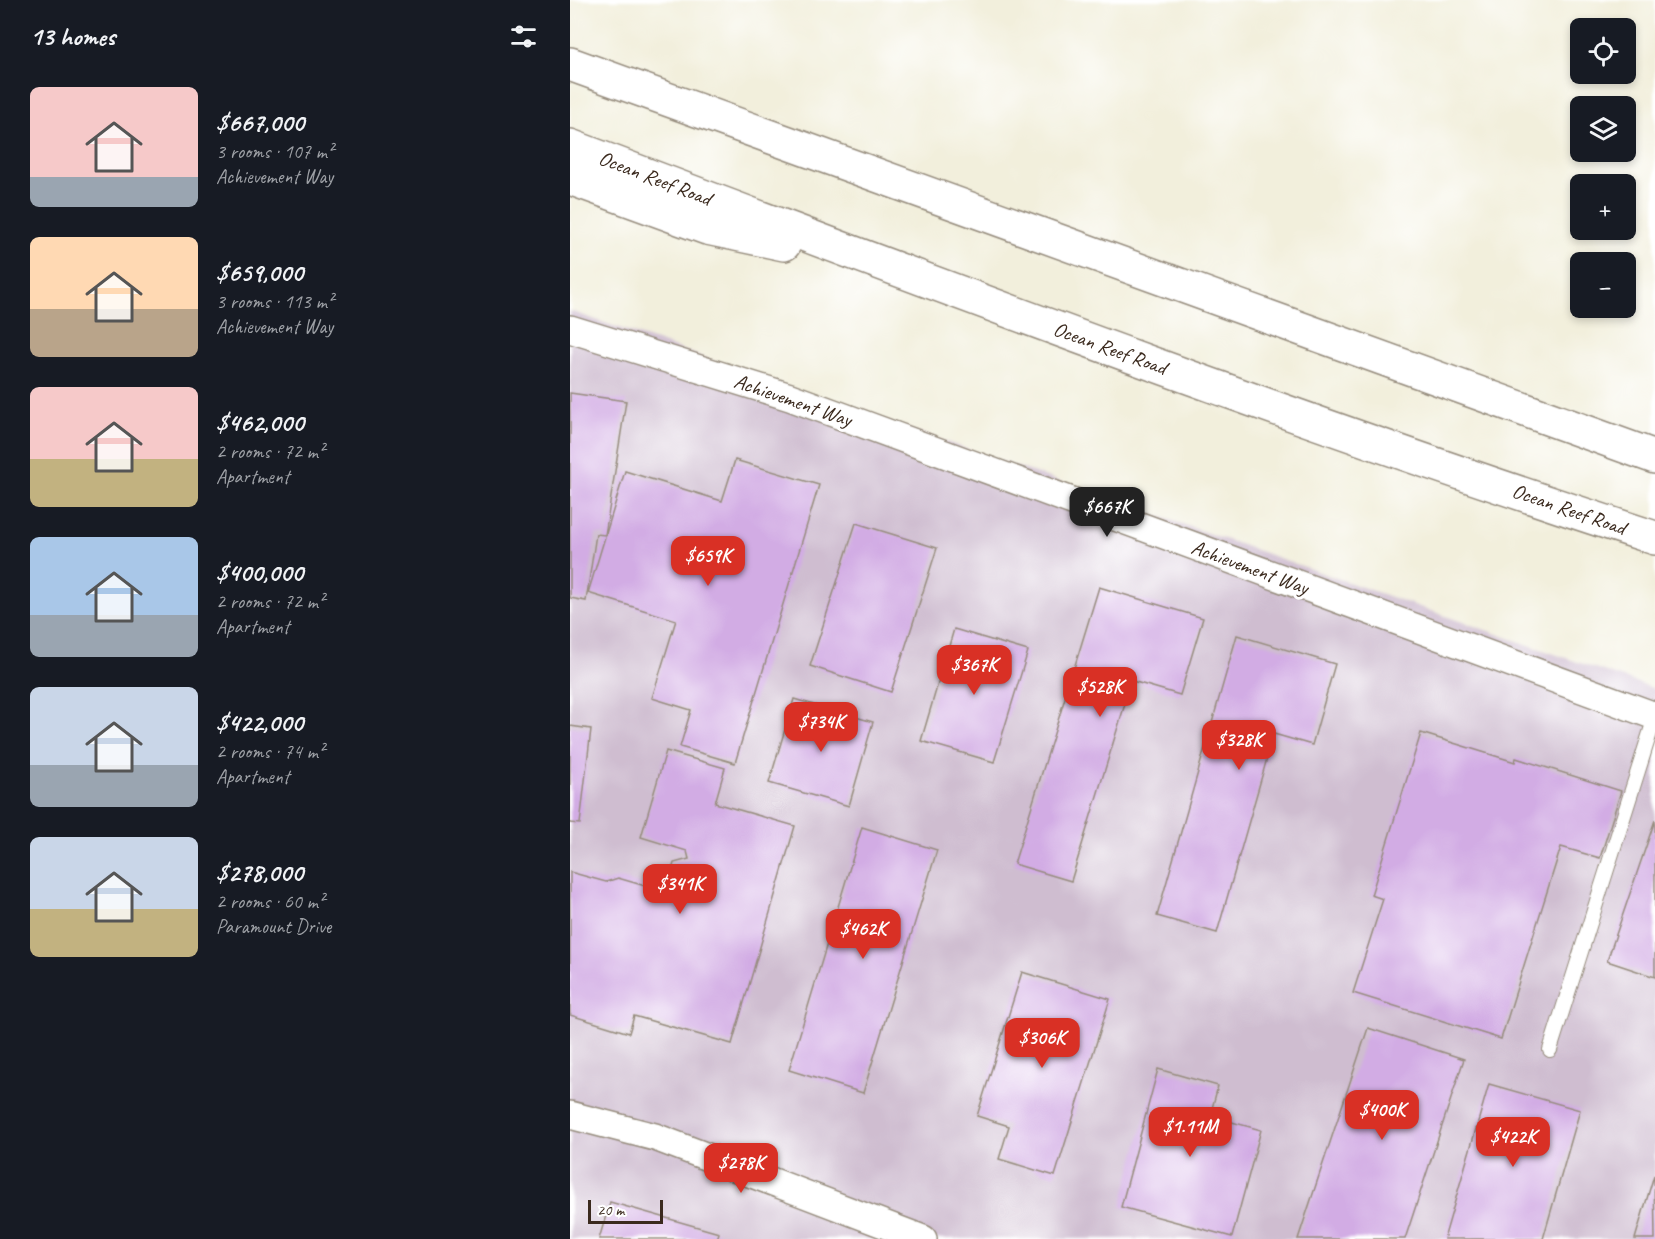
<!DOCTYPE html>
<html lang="en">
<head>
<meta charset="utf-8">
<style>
  body { margin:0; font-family:Caveat,sans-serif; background:#242831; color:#f1f3f6; height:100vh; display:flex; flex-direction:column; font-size:22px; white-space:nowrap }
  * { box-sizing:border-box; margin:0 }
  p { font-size:20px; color:#9ea1a6 }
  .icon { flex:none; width:33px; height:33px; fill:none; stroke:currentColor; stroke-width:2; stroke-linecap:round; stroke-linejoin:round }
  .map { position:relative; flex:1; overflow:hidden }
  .side { display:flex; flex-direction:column; background:#171b24; width:570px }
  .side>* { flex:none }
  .controls { position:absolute; left:1000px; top:18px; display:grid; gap:12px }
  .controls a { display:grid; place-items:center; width:66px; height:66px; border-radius:9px; background:#171b24; box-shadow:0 3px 9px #0003; font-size:30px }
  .scale { position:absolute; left:18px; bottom:15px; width:75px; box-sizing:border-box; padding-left:6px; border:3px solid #3b2a1e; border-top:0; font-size:16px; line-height:21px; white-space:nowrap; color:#3b2a1e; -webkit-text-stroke:4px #fff; paint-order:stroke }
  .price { position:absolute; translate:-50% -51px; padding:0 14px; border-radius:12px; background:#d93025; color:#fff; font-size:20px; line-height:39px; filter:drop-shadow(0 2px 3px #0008) }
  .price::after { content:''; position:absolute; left:50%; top:36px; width:18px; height:14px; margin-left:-9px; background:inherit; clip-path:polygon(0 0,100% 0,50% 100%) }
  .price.selected { background:#222; color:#fff }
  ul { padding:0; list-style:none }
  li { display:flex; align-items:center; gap:18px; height:150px; padding:0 30px }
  li span { display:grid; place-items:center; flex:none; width:168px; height:120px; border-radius:9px; color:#555 }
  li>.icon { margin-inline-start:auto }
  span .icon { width:72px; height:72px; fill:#fffc; stroke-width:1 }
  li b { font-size:26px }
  h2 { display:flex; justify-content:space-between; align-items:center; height:72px; padding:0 30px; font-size:26px }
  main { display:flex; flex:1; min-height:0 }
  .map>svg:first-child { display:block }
  .industrial { fill:#cfbdd0 }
  .building { fill:#d2ace4 }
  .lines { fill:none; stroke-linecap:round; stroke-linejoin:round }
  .lane-casing { stroke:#968c7d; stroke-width:16 }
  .street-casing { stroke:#968c7d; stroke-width:30 }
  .primary-casing { stroke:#968c7d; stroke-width:36 }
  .lane { stroke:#fff; stroke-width:14 }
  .street { stroke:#fff; stroke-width:27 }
  .primary { stroke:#fff; stroke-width:33 }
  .labels { text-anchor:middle; stroke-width:6; stroke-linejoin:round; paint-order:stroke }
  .street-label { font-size:21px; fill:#3b2a1e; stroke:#fff }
</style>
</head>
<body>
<main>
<section class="side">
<h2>13 homes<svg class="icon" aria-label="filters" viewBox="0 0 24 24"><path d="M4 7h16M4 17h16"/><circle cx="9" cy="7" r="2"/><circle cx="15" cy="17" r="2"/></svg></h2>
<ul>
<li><span style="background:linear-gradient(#f6c9c9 75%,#9aa5b1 0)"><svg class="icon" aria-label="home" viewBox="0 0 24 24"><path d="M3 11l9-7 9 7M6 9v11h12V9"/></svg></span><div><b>$667,000</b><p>3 rooms · 107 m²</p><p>Achievement Way</p></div></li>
<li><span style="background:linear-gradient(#ffd9b3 60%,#b9a48a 0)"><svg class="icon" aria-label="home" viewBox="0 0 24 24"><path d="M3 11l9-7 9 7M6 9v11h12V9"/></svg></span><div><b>$659,000</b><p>3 rooms · 113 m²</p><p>Achievement Way</p></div></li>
<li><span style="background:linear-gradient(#f6c9c9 60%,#c2b280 0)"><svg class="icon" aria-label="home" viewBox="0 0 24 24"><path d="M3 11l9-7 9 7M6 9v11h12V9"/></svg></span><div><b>$462,000</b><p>2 rooms · 72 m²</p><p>Apartment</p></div></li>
<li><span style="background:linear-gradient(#a9c7e8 65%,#9aa5b1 0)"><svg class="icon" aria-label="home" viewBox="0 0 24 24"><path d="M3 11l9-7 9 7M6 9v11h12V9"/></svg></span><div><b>$400,000</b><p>2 rooms · 72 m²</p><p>Apartment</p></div></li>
<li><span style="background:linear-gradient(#c9d6e8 65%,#9aa5b1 0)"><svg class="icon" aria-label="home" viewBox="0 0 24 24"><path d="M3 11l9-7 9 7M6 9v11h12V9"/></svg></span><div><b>$422,000</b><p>2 rooms · 74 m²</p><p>Apartment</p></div></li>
<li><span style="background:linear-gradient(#c9d6e8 60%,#c2b280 0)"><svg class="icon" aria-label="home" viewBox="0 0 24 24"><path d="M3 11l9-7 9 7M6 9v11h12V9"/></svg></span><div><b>$278,000</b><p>2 rooms · 60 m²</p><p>Paramount Drive</p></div></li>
</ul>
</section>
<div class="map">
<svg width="1085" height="1239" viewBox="0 0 1085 1239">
  <rect width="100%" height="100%" fill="#fff"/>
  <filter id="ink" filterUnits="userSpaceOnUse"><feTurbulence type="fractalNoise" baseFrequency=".0167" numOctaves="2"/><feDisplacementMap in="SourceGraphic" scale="12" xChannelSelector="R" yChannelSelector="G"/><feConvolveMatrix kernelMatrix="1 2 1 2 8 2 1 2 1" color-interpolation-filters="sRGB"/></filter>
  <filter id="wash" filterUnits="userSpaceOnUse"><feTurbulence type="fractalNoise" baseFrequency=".008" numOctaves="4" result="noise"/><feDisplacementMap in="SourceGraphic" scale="24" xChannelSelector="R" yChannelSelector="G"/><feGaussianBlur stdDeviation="1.35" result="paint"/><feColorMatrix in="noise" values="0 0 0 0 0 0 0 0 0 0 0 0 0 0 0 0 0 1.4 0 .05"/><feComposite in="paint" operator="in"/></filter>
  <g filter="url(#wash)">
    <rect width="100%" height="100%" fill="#f2efdc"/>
    <path class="industrial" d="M0,311L1085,689V1239H0Z"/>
    <g id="blocks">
      <path class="building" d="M0,393L56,401L35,535L26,534L16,601L0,598Z
        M165,460L249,485L165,763L110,747L121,710L82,698L106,620L18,593L55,471L152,501Z
        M286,523L367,548L321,692L240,666Z
        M529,587L633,618L610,695L562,681L501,881L444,864Z
        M384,629L458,651L424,762L351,741Z
        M667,635L765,664L742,745L704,734L647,933L587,916Z
        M224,699L303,722L279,806L199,783Z
        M0,726L21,729L10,824L0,823Z
        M851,733L945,762L946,758L1051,791L1030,858L991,847L931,1039L783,993L813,899L801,895Z
        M96,751L155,768L145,803L225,826L162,1044L64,1016L59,1033L0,1015V872L36,882L48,878L96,892L104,863L119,859L117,851L71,837Z
        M1085,820V977L1037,961Z
        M292,827L367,850L293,1093L219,1070Z
        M452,972L540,999L485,1176L429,1159L439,1126L407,1116Z
        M798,1028L894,1059L835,1239H728Z
        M588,1069L648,1086L640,1116L691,1130L662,1237L551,1207Z
        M919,1084L1010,1110L973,1239H874Z
        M1084,1175L1085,1239H1065Z
        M40,1202L149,1233L147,1239H29Z"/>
    </g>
  </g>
  <g filter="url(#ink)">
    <use href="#blocks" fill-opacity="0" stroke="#968c7d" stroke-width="1.5"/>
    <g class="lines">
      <g class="lane-casing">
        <path id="lane" d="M980,1050L1085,717"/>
      </g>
      <g class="street-casing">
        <path id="street" d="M0,329L220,397L1085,716
          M0,1115L85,1137L353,1239"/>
      </g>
      <g class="primary-casing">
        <path id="primary" d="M0,64L1085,457
          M0,146C360,282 719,419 1085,538
          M0,178L137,228L214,244"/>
      </g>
      <use href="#lane" class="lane"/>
      <use href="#street" class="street"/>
      <use href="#primary" class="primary"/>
    </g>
  </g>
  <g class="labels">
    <g class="street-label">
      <text transform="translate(85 178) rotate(21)" y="7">Ocean Reef Road</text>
      <text transform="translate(540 348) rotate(20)" y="7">Ocean Reef Road</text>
      <text transform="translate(223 400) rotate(19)" y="7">Achievement Way</text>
      <text transform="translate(999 509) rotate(19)" y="7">Ocean Reef Road</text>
      <text transform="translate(680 567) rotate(20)" y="7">Achievement Way</text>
    </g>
  </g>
</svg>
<div class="controls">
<a><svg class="icon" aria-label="locate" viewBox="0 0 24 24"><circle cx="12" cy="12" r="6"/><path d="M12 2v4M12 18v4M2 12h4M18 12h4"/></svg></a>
<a><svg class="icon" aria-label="layers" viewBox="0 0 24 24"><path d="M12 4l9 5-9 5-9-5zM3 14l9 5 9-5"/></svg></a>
<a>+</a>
<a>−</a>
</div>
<div class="scale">20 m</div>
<b class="price selected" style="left:537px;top:538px">$667K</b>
<b class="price" style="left:138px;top:587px">$659K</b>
<b class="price" style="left:404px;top:696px">$367K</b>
<b class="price" style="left:530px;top:718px">$528K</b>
<b class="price" style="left:251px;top:753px">$734K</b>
<b class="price" style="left:669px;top:771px">$328K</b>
<b class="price" style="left:110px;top:915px">$341K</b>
<b class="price" style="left:293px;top:960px">$462K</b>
<b class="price" style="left:472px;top:1069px">$306K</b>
<b class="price" style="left:812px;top:1141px">$400K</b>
<b class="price" style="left:620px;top:1158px">$1.11M</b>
<b class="price" style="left:943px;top:1168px">$422K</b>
<b class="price" style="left:171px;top:1194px">$278K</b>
</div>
</main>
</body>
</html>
